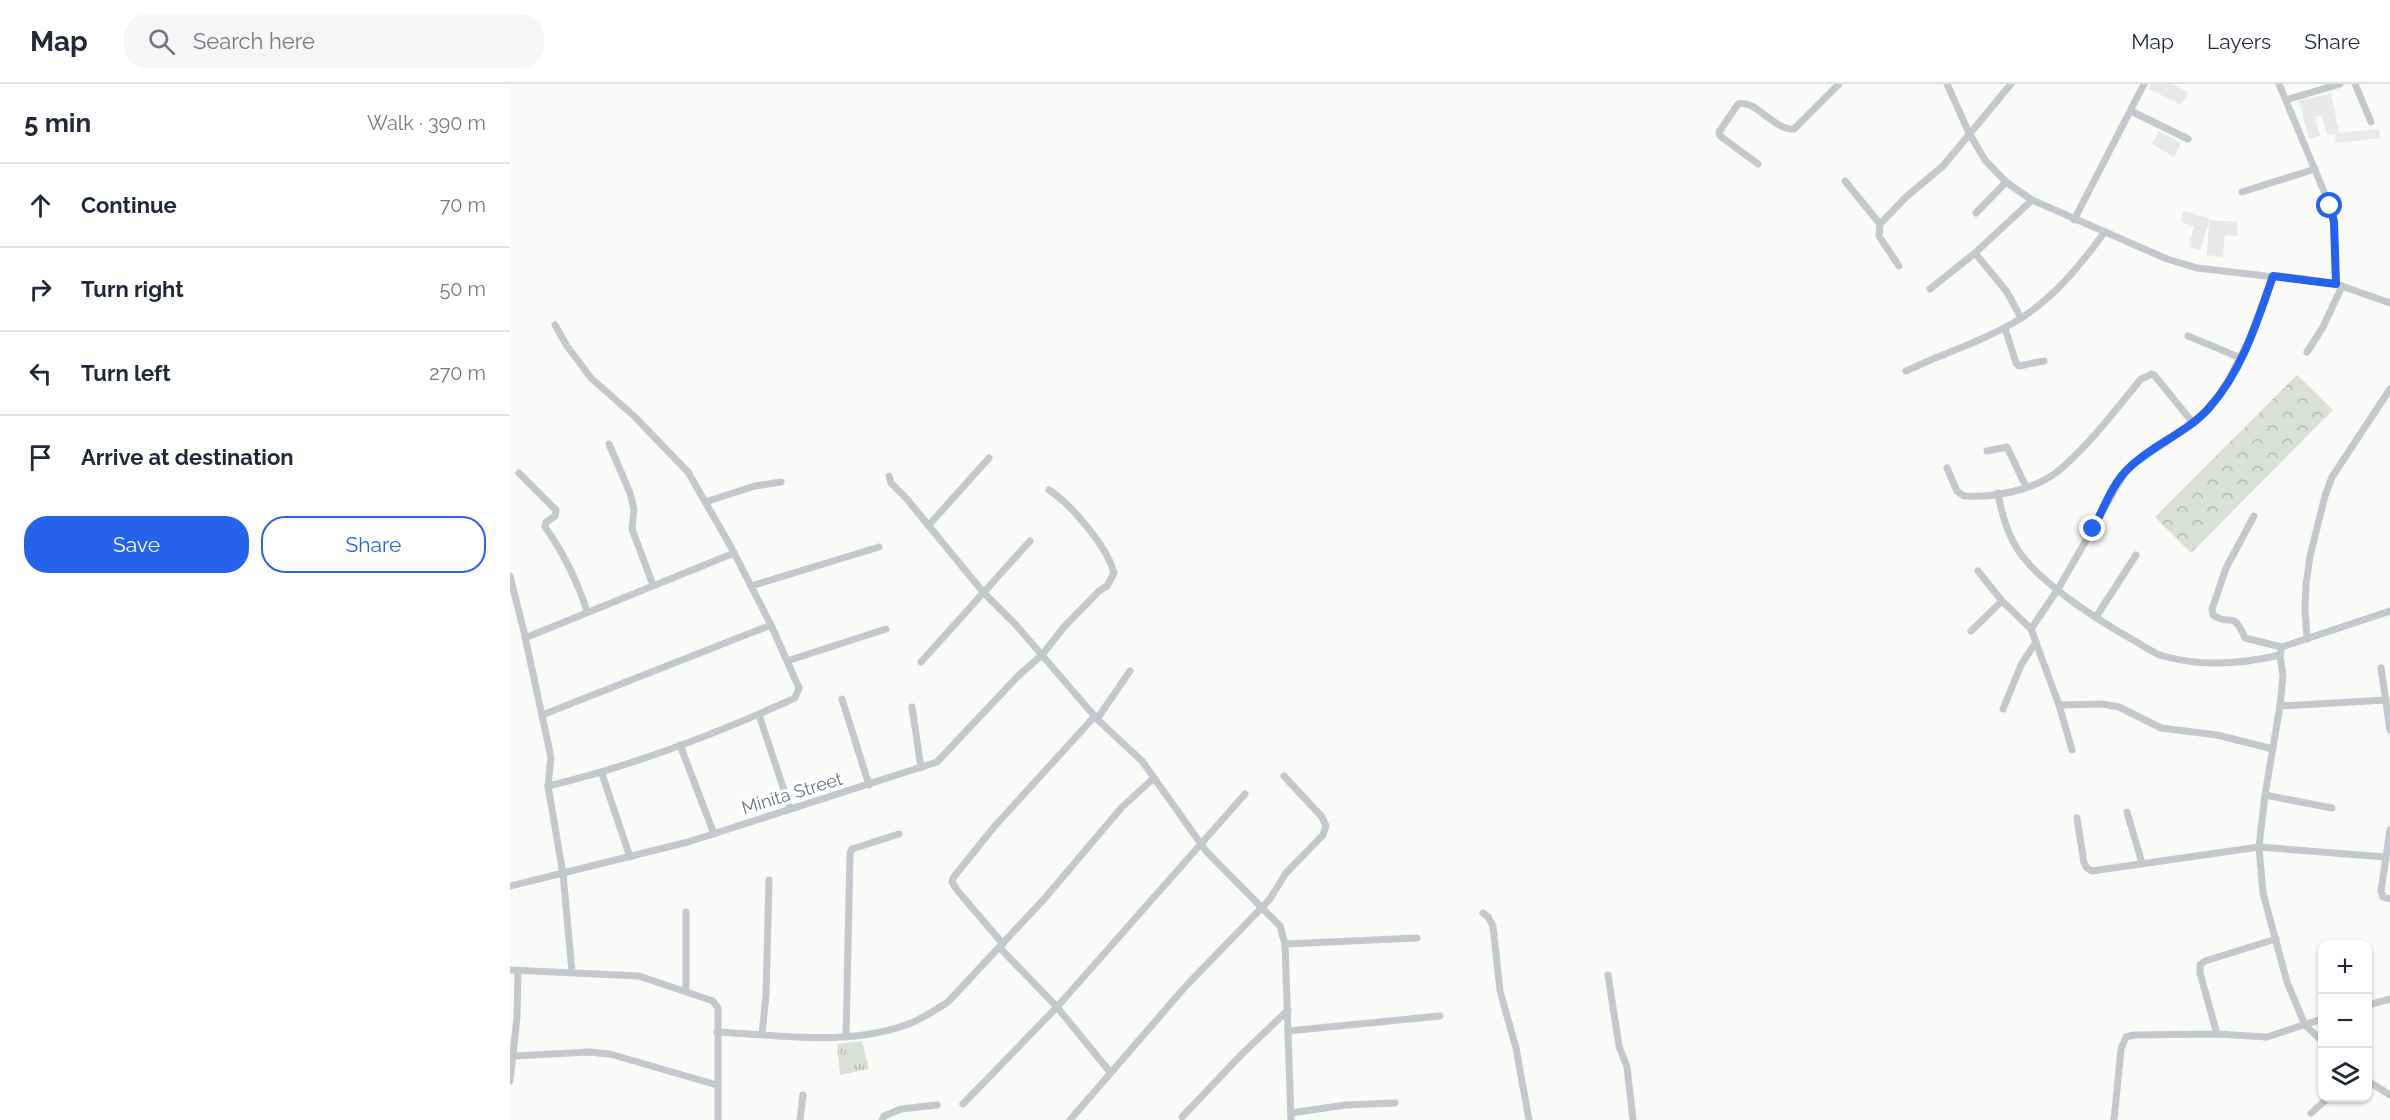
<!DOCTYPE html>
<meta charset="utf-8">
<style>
:root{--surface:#fff;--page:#f6f6f7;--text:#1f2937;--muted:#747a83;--line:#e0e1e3;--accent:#2563eb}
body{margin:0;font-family:Raleway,sans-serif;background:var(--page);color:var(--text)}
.controls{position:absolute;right:18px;bottom:18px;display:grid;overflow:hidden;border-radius:12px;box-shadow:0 2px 4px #0004}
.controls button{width:54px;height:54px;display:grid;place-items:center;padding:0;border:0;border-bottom:2px solid var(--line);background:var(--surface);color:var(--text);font:30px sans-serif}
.stop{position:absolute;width:18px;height:18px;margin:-14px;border:4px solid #2563eb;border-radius:50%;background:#fff}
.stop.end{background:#2563eb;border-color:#fff;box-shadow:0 2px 6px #0008}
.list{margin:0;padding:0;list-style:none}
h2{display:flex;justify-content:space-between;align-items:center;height:78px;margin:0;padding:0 24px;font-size:26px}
h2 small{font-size:20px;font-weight:400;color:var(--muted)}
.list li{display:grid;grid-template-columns:39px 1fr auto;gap:18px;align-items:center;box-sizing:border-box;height:84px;padding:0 24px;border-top:2px solid var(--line)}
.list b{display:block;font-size:22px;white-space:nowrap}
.list em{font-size:20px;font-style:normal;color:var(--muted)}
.actions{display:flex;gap:12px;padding:18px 24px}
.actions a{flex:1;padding:14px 0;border:2px solid var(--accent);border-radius:24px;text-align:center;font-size:21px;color:var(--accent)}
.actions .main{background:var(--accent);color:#fff}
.icon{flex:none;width:33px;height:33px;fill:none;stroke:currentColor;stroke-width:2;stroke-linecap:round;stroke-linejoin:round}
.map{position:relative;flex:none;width:1880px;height:1036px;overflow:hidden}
header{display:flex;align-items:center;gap:36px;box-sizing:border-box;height:84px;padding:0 30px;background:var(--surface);border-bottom:2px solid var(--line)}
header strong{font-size:28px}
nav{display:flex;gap:33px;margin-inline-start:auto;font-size:21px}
.search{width:420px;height:54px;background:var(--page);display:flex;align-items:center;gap:15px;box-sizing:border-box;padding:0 21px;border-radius:24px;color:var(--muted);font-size:22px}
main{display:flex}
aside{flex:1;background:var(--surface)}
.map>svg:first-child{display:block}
.built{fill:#e8e9e9}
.forest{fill:url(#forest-crowns)}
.park{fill:url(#park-tufts)}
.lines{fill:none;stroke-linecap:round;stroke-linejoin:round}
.street{stroke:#c3c8cc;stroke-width:7}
.route{stroke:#2563eb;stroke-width:8}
.labels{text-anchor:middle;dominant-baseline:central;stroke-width:6;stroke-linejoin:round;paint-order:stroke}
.street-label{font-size:18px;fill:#657683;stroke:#fff}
</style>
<header>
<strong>Map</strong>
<div class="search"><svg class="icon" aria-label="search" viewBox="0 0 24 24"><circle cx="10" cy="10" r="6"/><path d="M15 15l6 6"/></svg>Search here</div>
<nav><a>Map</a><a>Layers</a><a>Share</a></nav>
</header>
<main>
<aside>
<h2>5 min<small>Walk · 390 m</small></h2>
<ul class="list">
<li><svg class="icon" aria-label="ahead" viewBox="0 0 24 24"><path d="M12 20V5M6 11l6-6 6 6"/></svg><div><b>Continue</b></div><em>70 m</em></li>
<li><svg class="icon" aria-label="right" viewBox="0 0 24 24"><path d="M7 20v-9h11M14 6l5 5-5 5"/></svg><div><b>Turn right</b></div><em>50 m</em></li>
<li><svg class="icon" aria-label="left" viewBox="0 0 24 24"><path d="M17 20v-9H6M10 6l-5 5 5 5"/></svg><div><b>Turn left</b></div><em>270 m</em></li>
<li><svg class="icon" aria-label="arrive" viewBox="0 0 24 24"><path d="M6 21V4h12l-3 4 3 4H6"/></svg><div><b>Arrive at destination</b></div></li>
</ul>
<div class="actions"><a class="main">Save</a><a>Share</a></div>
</aside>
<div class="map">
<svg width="1880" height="1036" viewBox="0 0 1880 1036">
<defs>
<pattern id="forest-crowns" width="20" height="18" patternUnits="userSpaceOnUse" patternTransform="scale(1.5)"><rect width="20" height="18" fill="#dadfd7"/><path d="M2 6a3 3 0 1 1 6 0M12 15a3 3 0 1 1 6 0" fill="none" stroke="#b4b9b4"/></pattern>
<pattern id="park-tufts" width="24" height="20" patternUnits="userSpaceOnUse" patternTransform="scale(1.5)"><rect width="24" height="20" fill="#dadfd7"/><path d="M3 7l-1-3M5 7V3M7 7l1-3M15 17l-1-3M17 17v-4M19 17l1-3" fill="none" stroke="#b4b9b4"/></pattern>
</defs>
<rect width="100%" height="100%" fill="#fafaf8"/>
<g class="built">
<polygon points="1641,0 1662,0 1678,8 1671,21 1639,5"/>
<polygon points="1821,9 1829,49 1869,45 1870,54 1826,59 1825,50 1817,51 1812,31 1805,33 1810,52 1799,55 1789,17"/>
<polygon points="1649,47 1671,59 1664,73 1642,60"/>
<polygon points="1673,127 1699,134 1699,136 1728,138 1727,152 1715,151 1713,173 1697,171 1699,136 1691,166 1679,163 1684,142 1671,138"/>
</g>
<polygon class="forest" points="1787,291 1823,326 1681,469 1645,433"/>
<polygon class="park" points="352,957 359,985 330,991 327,960"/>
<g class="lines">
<g class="street">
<polyline points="1437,0 1459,49 1475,76 1496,98 1522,116 1657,175 1687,184 1826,200 1880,219"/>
<polyline points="1769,0 1820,122 1824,138 1826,200"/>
<polyline points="1845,0 1861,38"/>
<polyline points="1776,16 1830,0"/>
<polyline points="1621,27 1678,55"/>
<path d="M1248 80 1210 52 1209 48 1228 20C1246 15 1264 47 1284 45L1329 0"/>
<polyline points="1335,97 1370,140"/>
<polyline points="1732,108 1805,85"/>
<polyline points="1466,129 1496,98"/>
<polyline points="1564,136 1634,0"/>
<polyline points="1465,169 1497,208 1511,234"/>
<polyline points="1389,182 1369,152 1370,140 1396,113 1433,82 1501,0"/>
<polyline points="1420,205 1465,169 1522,116"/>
<polyline points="1495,244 1506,279 1509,282 1534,277"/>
<polyline points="1678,252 1731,274"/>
<polyline points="1797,268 1813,243 1832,202"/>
<path d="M1396 287C1428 271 1463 261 1494 244 1537 222 1566 187 1594 149"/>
<polyline points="99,360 120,409 124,425 122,445 143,501"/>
<polyline points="1477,367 1497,363 1516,403"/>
<path d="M1437 384 1447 407 1454 412C1483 414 1524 406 1547 388 1577 364 1607 324 1631 295L1642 290 1645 292 1683 339"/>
<path d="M9 389 46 426 45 432 36 438 35 443C53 468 67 497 77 527"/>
<polyline points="379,392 381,399 396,414 473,508 506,541 587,635 632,677 696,767 770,842 775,860 781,1036"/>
<path d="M1488 409C1491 427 1496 445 1505 461 1524 496 1589 537 1625 557 1634 562 1643 569 1653 572 1692 583 1732 580 1770 571"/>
<polyline points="195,418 245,402 271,398"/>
<path d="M1744 432 1716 484 1702 525 1703 531C1721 544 1722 524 1735 554L1772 563 1880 527"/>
<polyline points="418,442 479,374"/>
<polyline points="1468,487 1492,517 1521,545 1549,621 1562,666"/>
<polyline points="0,492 14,548 41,673 38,702 53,790 62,888"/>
<polyline points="241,502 369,463"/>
<polyline points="1586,533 1626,471"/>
<polyline points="1521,545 1548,505 1617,385 1683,339 1700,323 1716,301 1744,247 1763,192"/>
<polyline points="1461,547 1492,517"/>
<polyline points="15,554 224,469"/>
<polyline points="1797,555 1795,525 1796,501 1800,472 1815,412 1822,393 1880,305"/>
<polyline points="1772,563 1770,571 1773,592 1770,622 1755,711 1749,763 1753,809 1777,898 1795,941 1812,957"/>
<polyline points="277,577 376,545"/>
<polyline points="411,578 520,457"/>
<polyline points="1871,584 1880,646"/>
<polyline points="332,615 359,701"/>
<polyline points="1549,621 1592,620 1609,623 1651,644 1707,651 1763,665"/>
<polyline points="1770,622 1876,616"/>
<polyline points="402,623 411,684"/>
<polyline points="1493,625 1511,581 1526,558"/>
<polyline points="32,631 261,541"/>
<polyline points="249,631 280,724"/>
<polyline points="587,635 620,587"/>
<polyline points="170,661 204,750"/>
<polyline points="92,690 120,773"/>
<path d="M38 702C123 682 206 650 285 614L289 604 261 541 221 463 178 388 124 332 81 294 57 262 45 241"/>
<polyline points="1755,711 1822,724"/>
<polyline points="1617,728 1632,779"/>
<polyline points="1567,734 1574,779 1577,784 1582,787 1749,763 1875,773"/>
<polyline points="1880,746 1871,807 1873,813 1880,815"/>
<path d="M0 802 178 758 427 678 509 591 532 571 554 543 589 507 597 502 604 489C598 464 561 420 539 406"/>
<polyline points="176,828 176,906"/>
<polyline points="973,829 978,833 983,842 990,907 1006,964 1019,1036"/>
<polyline points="493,860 447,806 442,798 443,794 484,743 585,632"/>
<polyline points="775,860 907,854"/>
<polyline points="490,864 547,923 600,988"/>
<polyline points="0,886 129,892 203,917 208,924 208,1036"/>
<polyline points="1098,891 1109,962 1117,983 1123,1036"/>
<polyline points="1858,921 1880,915"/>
<polyline points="778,947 930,932"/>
<path d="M207 948C270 951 341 963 401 939 414 934 426 925 438 918L535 814 612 723 644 694"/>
<polyline points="252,950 256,912 259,796"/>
<polyline points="1707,950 1690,889 1690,881 1695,877 1766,855"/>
<polyline points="336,953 340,769 342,765 389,750"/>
<polyline points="4,972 79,968 100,970 207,1001"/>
<polyline points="0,997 7,933 8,887"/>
<polyline points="1858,997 1880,1011"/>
<polyline points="453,1020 547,923 735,710"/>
<polyline points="781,1029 835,1021 885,1019"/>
<polyline points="1801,1029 1818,1014"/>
<polyline points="672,1033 732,970 778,926"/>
<polyline points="290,1036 293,1011"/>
<polyline points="372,1036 374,1032 391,1025 427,1021"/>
<polyline points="560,1036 675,903 760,815 776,789 813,751 816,742 812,733 774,692"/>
<polyline points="1604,1036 1611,965 1616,953 1624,951 1707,950 1757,953 1812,935"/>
</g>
</g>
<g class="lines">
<path class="route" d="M1583 445C1593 426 1602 400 1618 385 1641 361 1676 350 1699 324 1732 287 1747 238 1763 192L1826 200 1824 138 1820 122"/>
</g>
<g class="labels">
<g class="street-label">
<text transform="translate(282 709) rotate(-17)">Minita Street</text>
</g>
</g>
</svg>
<div class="controls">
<button>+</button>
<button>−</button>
<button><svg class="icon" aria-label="layers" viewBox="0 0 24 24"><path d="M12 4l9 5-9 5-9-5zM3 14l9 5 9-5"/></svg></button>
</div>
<div class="stop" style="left:1820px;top:122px"></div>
<div class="stop end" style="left:1583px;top:445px"></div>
</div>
</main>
